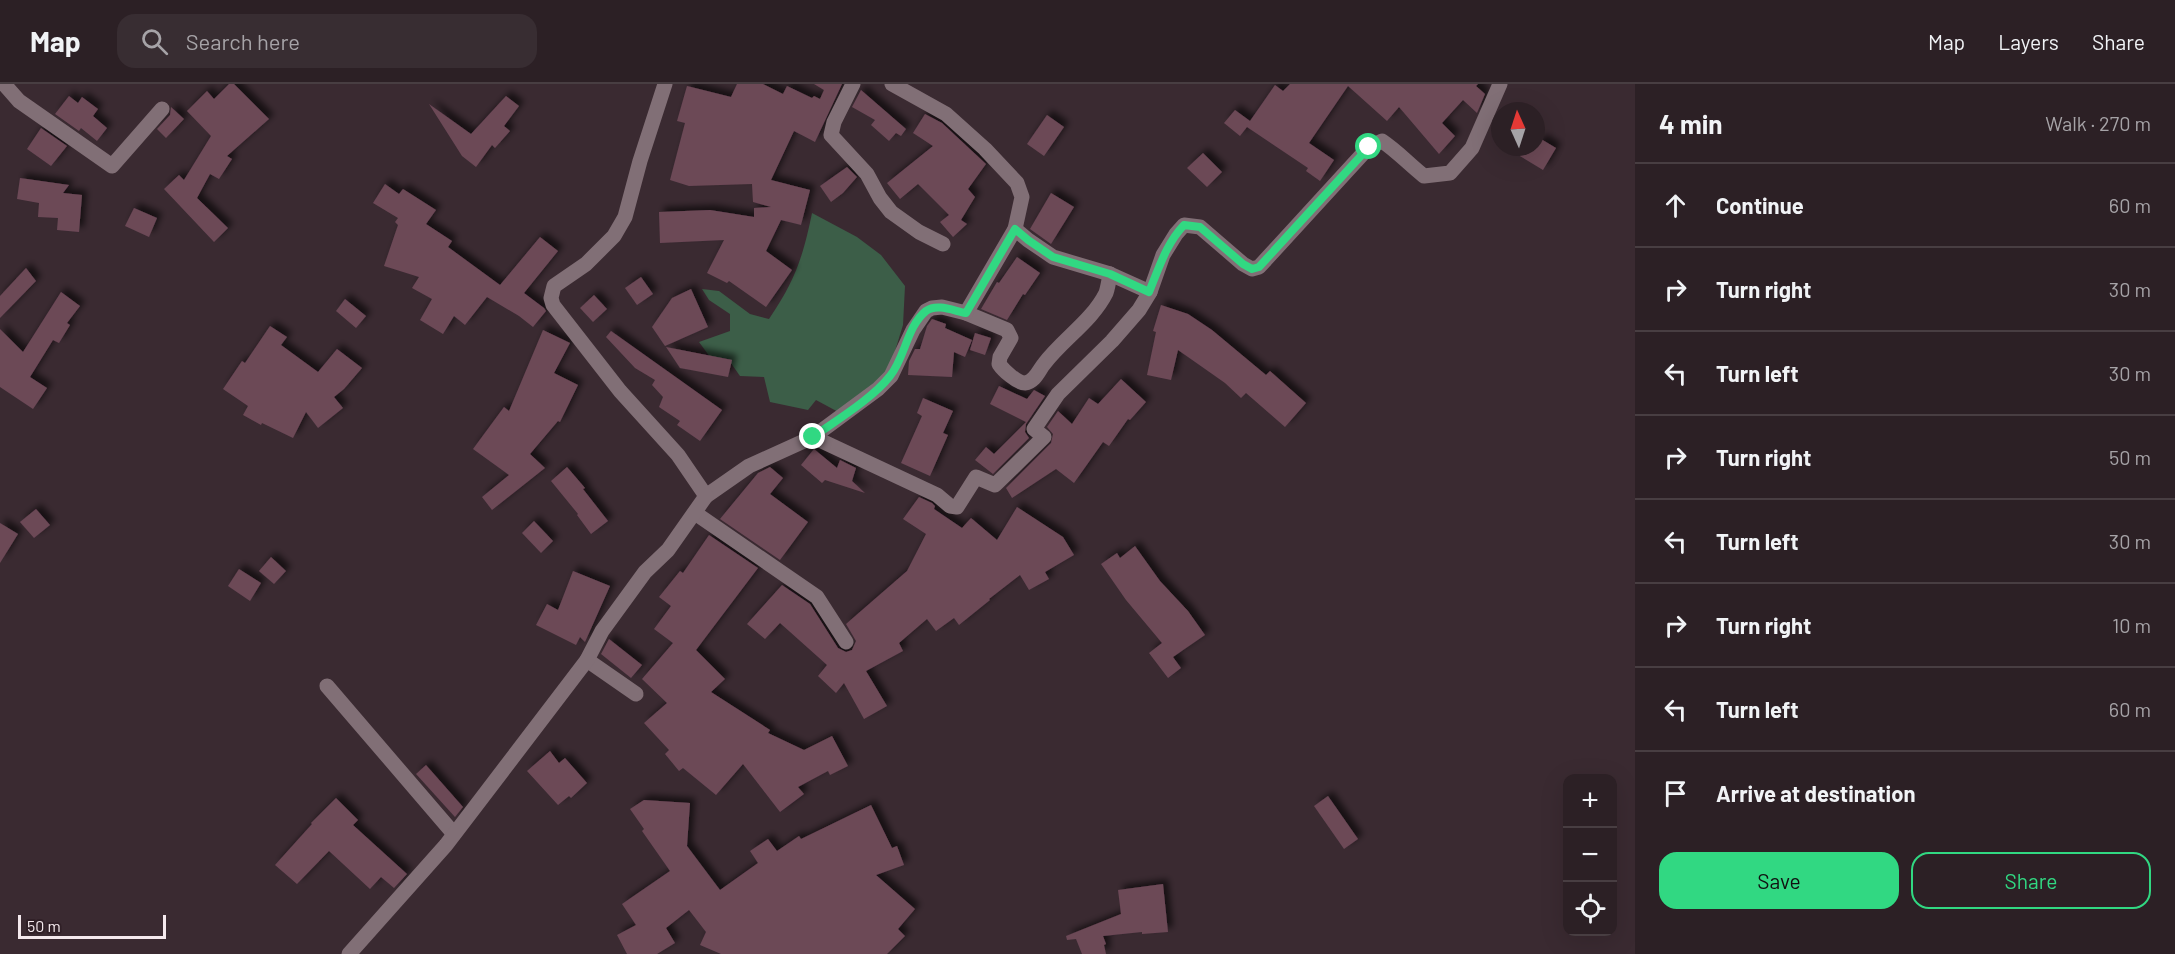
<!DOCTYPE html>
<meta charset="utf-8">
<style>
:root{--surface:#2c2025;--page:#382d32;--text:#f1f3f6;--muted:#a6a3a7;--line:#483e42;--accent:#31d882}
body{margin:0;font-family:Barlow,sans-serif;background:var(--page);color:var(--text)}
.controls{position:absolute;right:18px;bottom:18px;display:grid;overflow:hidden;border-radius:12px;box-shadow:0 6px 24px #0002}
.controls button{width:54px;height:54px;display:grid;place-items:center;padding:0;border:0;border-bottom:2px solid var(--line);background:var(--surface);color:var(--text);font:30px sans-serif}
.compass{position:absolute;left:1491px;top:18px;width:54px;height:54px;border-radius:50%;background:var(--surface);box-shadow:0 6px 24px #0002;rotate:357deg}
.scale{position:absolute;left:18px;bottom:15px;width:148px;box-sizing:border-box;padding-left:6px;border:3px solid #f4e9ed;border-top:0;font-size:16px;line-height:21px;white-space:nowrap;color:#f4e9ed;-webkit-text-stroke:4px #302027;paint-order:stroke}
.stop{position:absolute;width:18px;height:18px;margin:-14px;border:4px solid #31d882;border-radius:50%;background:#fff}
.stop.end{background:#31d882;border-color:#fff;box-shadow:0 2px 6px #0008}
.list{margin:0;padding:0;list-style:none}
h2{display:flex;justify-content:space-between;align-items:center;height:78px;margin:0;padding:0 24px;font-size:26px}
h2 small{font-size:20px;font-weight:400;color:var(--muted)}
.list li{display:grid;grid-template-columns:39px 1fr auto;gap:18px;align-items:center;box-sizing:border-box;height:84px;padding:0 24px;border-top:2px solid var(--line)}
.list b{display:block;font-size:22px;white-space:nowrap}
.list em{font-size:20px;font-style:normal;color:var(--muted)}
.actions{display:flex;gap:12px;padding:18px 24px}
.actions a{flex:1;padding:14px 0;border:2px solid var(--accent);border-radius:18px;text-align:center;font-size:21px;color:var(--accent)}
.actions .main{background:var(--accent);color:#111}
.icon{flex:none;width:33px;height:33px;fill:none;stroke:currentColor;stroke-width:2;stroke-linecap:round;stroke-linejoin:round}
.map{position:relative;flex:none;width:1635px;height:870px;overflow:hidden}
header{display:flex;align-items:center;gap:36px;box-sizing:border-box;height:84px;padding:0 30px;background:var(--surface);border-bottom:2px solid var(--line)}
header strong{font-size:28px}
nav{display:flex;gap:33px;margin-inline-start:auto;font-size:21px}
.search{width:420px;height:54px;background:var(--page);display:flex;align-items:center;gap:15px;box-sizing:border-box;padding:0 21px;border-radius:18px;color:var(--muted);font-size:22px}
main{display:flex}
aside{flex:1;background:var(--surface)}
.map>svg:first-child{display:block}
.forest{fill:#3c5e48}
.building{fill:#6c4857;filter:url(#shadow)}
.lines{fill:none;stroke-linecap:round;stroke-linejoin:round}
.minor{stroke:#816f76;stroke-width:15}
.route{stroke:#31d882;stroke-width:8}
</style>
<header>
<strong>Map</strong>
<div class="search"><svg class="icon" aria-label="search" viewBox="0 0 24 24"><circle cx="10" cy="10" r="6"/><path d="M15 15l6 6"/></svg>Search here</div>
<nav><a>Map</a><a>Layers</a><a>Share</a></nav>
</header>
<main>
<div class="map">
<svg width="1635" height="870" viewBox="0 0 1635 870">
<defs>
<filter id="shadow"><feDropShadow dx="5" dy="-5" stdDeviation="3" flood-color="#0009"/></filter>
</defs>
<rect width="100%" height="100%" fill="#3a2a31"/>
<path class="forest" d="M812 129 857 153 881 171 905 202 903 241 887 293 842 330 816 316 808 326 770 318 764 293 740 292 728 275 710 273 699 258 730 247V230L709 216 702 205 719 207 750 230 769 235C795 197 803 173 812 129Z"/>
<g class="building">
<polygon points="229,0 234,0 269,35 227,72 232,75 219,95 210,90 197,114 228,144 214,158 164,105 179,91 184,96 211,52 187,27 207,7 214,15"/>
<polygon points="737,0 763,0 783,10 787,2 812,14 814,12 820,15 824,6 814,0 842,0 815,58 794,47 771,96 810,106 801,141 781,136 766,167 792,186 766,223 729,197 727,199 707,189 724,156 660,159 659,128 710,126 754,133 754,124 771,123 753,118 752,100 689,102 670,96 685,39 677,37 687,2 731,13"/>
<polygon points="1290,0 1478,0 1476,2 1485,10 1477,29 1463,16 1442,39 1455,52 1439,70 1399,23 1387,37 1348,2 1309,59 1334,76 1320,97 1306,87 1308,84 1247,43 1240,52 1224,39 1235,26 1250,37 1275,1 1283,7"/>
<polygon points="861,6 906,45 901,52 896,49 889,57 871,41 875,36 852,23"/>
<polygon points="69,12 78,19 82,13 98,25 93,32 107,44 97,57 81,44 79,47 55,30"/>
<polygon points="506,12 519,22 504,42 510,47 495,64 492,61 476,83 462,72 429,20 471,50"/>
<polygon points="171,23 184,35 166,54 157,45 170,31"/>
<polygon points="925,30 942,39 986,80 968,105 975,113 961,136 967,140 953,153 940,138 949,131 918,100 900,115 887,99 933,62 913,49"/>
<polygon points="1047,31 1064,43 1044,72 1027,60"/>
<polygon points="41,44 67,62 51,82 27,65"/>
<polygon points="1541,55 1556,64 1543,86 1505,63 1536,63"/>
<polygon points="1203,69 1222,88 1207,103 1187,84"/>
<polygon points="847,83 857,93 843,109 831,118 820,102"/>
<polygon points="20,94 69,101 63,109 82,111 79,148 57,146 58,134 38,133 39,119 17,115"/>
<polygon points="385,100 399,110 403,105 436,126 426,140 452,157 448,163 500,201 540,153 558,167 524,209 544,224 546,227 533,243 519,232 487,213 465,241 454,232 443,250 420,236 432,215 412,204 419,193 384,182 398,141 395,138 398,134 373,119"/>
<polygon points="1051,109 1074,123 1051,160 1030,145"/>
<polygon points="134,124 157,134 149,153 125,142"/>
<polygon points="1017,173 1040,189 1025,211 1023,210 1007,236 981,225 997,198 999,199"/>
<polygon points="26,184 36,197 0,234 0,212"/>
<polygon points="641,193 653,210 637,221 625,204"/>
<polygon points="691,205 708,243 665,262 652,243 672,214"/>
<polygon points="61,208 80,222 67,239 70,241 59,259 53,256 30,293 47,304 33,325 0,303 0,245 23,268"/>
<polygon points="594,211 607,225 593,238 580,224"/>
<polygon points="345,215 366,232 356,244 336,227"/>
<polygon points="1161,221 1188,230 1212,246 1266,291 1270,287 1306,319 1285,343 1246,309 1241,314 1225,299 1178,266 1171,296 1147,291 1156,248 1153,247"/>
<polygon points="932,235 946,240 945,244 972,256 965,273 954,268 952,293 908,291 909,277 915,265 920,265 927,242"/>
<polygon points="270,242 287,253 281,261 318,288 337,265 362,284 344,305 334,313 343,324 318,344 306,328 293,354 262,339 261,341 243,331 248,322 223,305 242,277 245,279"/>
<polygon points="543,246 570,259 554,289 578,301 560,338 558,337 530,370 545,384 492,426 482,413 509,391 473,365 504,323 509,327"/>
<polygon points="611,247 722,326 700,357 677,341 680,337 659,323 663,313 652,301 655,296 635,284 606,253"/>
<polygon points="975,249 991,254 985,271 970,266"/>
<polygon points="666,263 732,276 728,293 680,284"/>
<polygon points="1121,295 1146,318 1130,336 1128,335 1109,362 1103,358 1074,399 1056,385 1012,414 1006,404 1051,359 1053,350 1047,343 1058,327 1072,340 1089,314 1098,320"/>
<polygon points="999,302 1027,315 1034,306 1045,312 1026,340 1025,348 1029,354 993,390 975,376 986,363 994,370 1026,338 990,320"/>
<polygon points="923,314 953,327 943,349 948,351 930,392 901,379 922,332 917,329"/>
<polygon points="814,365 837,384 840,376 856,384 852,397 865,409 825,396 822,399 801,381"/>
<polygon points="567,383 585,404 583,405 608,437 591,450 577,431 578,430 551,397"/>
<polygon points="770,383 783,394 770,410 808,438 780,476 720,435 758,389"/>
<polygon points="919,413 932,419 935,422 934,425 962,444 971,434 997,456 1017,423 1063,453 1074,471 1045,488 1049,495 1029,506 1020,491 989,515 990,516 959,541 954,534 936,547 927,535 899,559 903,567 866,587 887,622 864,635 844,599 836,609 818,592 827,581 780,539 765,555 747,540 782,501 810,520 838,564 846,568 852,566 856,557 846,540 907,487 926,450 903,435"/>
<polygon points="36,425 50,441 34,454 20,438"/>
<polygon points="534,437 553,457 541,469 522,449"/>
<polygon points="0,439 18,450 0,479"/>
<polygon points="709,451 758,484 696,566 725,595 711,608 770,646 768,649 804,666 832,652 848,682 830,691 828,687 798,703 804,710 780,728 743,680 716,711 683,684 679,687 665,670 669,666 644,639 667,619 642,595 673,559 654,545 671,522 659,513 680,487 683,489"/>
<polygon points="1135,462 1160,497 1188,527 1205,551 1173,573 1181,584 1168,594 1149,569 1162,559 1126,516 1101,480 1117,469 1120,474"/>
<polygon points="271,473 286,487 274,500 259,487"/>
<polygon points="239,485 261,499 250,517 228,502"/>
<polygon points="573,487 610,502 585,558 580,553 576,561 536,541 547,520 558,526"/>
<polygon points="609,555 642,581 631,594 601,570"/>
<polygon points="550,667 559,679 565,674 587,699 571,714 569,712 558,721 527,687"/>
<polygon points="426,681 463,723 455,733 416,690"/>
<polygon points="1328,712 1358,755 1344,765 1314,722"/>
<polygon points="336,714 358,736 353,741 407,790 394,804 381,793 370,805 329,767 297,800 275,781 312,740 311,739"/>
<polygon points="644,716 690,719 687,762 720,806 758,779 750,767 768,755 777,767 799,752 801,755 871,721 892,764 897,762 904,781 876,791 915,825 898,845 905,852 887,870 721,870 700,861 706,848 689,826 666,844 675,859 657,870 627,870 617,851 636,841 622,820 670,787 642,747 644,745 630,725"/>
<polygon points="1163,800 1168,848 1142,850 1142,848 1103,852 1106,860 1104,861 1106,870 1082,870 1076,855 1067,856 1066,852 1121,830 1118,806"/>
</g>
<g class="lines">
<g class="minor">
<polyline points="4,0 19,17 112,82 162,25"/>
<polyline points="853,0 834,38 831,51 867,90 880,114 891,128 919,148 943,160"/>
<polyline points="892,0 946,30 985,65 1017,99 1022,113 1015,145 1028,156 1053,173 1110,190 1150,208"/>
<path d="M1015 145 966 229 1007 246 1011 254 1000 273 999 280C1003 286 1017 299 1025 299 1035 298 1039 286 1044 280 1063 255 1092 237 1106 209 1108 203 1109 196 1110 190"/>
<path d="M813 353 937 411 950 422 957 423 976 393 995 401 1044 353 1034 345 1058 310 1112 257 1139 226 1150 208 1163 171 1176 150 1184 141 1200 143 1243 180 1252 185 1259 183 1369 63 1382 57C1397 67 1410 81 1424 92L1450 89 1472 64 1500 0"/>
<polyline points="706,412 749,382 813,353 878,305 891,292 913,246 926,227 932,224 942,223 966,229"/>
<polyline points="695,429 817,513 846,558"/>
<polyline points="587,576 636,610"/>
<polyline points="327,602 454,750"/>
<polyline points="349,870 446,761 587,576 602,547 645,488 668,466 706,412 678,371 620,307 553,221 551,214 554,202 586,180 614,152 625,133 640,77 665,0"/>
</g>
</g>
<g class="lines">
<path class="route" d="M813 353C837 336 873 314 890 292 905 274 907 242 926 227 937 219 954 227 966 229L1015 145 1028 156 1053 173 1110 190 1149 208C1159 184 1166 160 1184 141L1200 143 1243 180 1252 185 1259 183 1369 63"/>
</g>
</svg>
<div class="controls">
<button>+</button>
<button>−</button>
<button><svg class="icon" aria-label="locate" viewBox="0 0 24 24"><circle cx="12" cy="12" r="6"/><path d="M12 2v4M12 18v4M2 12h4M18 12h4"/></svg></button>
</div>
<svg class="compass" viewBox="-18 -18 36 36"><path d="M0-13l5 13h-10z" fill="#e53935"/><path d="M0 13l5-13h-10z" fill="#a6a3a7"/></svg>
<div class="scale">50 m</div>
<div class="stop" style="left:1369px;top:63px"></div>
<div class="stop end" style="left:813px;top:353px"></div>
</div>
<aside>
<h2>4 min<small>Walk · 270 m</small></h2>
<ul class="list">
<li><svg class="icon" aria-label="ahead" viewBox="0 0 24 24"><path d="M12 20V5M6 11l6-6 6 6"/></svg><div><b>Continue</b></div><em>60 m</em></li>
<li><svg class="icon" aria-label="right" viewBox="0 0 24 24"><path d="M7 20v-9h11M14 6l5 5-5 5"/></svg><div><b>Turn right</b></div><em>30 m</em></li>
<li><svg class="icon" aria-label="left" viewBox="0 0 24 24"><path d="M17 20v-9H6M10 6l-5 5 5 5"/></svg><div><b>Turn left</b></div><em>30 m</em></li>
<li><svg class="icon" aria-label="right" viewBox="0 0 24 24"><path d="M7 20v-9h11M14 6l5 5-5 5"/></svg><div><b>Turn right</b></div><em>50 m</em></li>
<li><svg class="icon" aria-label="left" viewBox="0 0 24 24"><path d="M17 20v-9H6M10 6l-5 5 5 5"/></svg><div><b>Turn left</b></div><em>30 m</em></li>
<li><svg class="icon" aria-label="right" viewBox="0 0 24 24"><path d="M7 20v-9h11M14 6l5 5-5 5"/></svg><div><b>Turn right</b></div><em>10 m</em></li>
<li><svg class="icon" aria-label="left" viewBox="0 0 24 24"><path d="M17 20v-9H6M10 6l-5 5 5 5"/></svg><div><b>Turn left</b></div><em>60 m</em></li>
<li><svg class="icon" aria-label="arrive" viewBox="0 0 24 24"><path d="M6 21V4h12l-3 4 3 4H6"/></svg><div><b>Arrive at destination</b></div></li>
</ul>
<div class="actions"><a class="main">Save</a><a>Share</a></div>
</aside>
</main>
